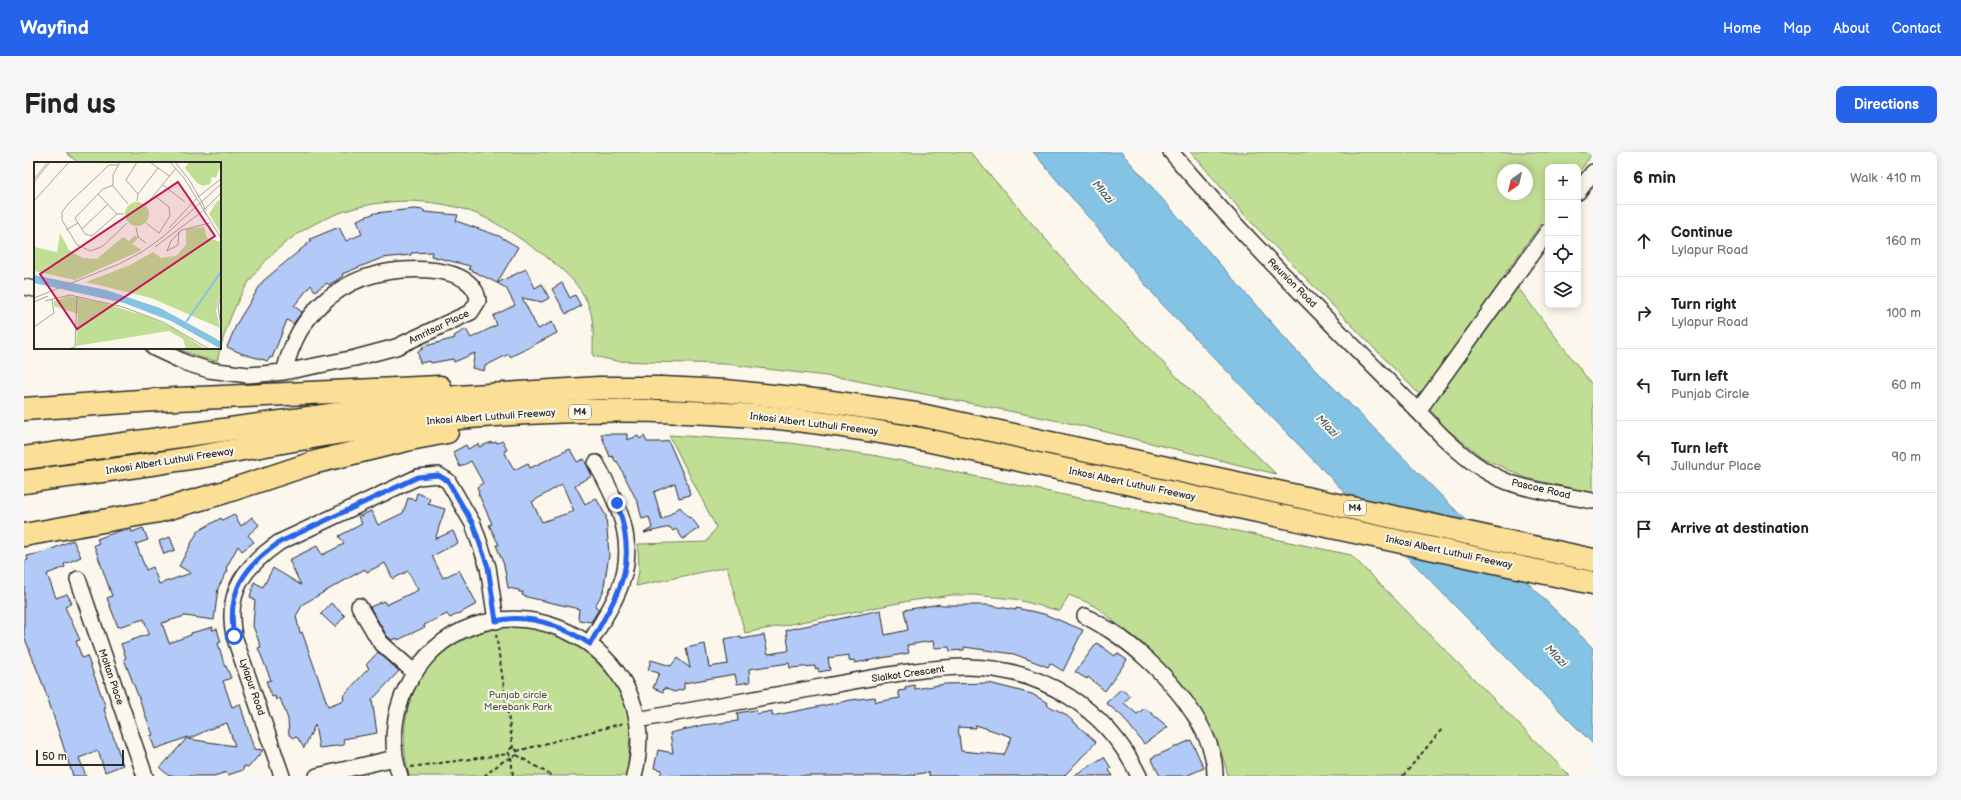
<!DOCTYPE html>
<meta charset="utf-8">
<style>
:root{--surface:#fff;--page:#f6f6f6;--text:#222;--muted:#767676;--line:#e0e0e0;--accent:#2563eb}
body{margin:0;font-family:"Balsamiq Sans",sans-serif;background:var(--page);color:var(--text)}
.controls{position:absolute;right:12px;top:12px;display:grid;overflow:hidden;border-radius:8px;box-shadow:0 2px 10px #0003}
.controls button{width:36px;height:36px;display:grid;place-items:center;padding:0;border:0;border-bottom:1px solid var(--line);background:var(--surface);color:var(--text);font:20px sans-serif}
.compass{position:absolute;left:1473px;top:12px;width:36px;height:36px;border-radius:50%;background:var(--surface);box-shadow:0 2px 10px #0003;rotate:214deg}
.scale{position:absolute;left:12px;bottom:10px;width:88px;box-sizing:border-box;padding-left:4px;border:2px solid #2b2b2b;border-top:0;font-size:11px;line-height:14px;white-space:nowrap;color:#2b2b2b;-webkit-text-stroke:3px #fbf7ec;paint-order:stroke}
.stop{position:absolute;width:12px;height:12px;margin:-9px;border:3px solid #2563eb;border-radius:50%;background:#fff}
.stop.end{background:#2563eb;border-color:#fff;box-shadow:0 1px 4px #0008}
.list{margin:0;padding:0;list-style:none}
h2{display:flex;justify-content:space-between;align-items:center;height:52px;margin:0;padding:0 16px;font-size:17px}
h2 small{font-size:13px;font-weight:400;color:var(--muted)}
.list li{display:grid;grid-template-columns:26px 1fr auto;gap:12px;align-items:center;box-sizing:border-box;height:72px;padding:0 16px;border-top:1px solid var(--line)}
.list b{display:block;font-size:15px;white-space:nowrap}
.list p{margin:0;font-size:13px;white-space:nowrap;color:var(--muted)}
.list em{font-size:13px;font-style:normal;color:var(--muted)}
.icon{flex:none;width:22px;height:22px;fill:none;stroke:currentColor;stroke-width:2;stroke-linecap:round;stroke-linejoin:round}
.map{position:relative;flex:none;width:1569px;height:624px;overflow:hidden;border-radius:8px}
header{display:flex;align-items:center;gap:24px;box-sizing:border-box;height:56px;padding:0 20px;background:var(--accent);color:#fff}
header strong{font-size:19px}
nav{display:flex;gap:22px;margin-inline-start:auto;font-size:14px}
.intro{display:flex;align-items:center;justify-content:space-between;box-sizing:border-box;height:96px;padding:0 24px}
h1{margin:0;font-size:28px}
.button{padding:10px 18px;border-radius:8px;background:var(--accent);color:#fff;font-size:14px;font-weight:700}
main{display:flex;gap:24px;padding:0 24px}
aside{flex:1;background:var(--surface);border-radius:8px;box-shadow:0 2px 10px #0003}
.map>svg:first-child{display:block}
.green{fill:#c1de95;stroke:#768460;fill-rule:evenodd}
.water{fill:#84c3e4;stroke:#60869a}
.building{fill:#b3c9f7;stroke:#2b2b2b;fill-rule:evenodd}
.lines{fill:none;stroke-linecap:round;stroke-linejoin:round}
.minor-casing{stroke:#2b2b2b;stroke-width:18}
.highway-casing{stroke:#2b2b2b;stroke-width:25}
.path{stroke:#2b2b2b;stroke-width:2;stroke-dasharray:4 3;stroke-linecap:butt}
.minor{stroke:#fbf7ec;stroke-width:15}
.highway{stroke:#fbdf96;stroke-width:22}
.route{stroke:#2563eb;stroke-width:5}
.labels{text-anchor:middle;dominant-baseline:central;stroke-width:4;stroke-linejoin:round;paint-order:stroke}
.shield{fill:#fbf7ec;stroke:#696865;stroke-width:1}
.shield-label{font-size:9px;font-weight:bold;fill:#2b2b2b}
.street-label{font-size:10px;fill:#2b2b2b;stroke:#fbf7ec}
.park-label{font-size:10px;fill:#505846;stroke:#fbf7ec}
.water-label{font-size:11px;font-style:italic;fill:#465962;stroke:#fbf7ec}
.inset-river{fill:none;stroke:#84c3e4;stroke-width:2}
.inset-road{fill:none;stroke:#a8a59f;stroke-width:1}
.view{fill:#c2185b;fill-opacity:0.15;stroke:#c2185b;stroke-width:2}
.inset-edge{fill:none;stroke:#2b2b2b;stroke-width:2}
</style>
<header>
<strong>Wayfind</strong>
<nav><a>Home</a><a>Map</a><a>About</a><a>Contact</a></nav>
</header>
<div class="intro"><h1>Find us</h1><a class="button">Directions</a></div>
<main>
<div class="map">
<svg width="1569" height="624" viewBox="0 0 1569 624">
<rect width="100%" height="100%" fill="#fbf7ec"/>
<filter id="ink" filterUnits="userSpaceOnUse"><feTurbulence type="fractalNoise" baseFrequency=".025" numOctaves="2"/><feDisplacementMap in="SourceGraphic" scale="8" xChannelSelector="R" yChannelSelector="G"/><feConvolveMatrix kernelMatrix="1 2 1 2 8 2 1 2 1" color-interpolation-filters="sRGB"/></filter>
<g filter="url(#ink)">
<g class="green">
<path d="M42 0H946L1051 121 1162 234 1252 322 1050 272 819 226 701 212 592 209 569 204C569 190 570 174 567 161 559 129 526 107 501 90 481 76 462 64 439 57 356 33 262 65 218 141 206 163 199 185 193 209L178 206 151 196H196V11H54Z"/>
<path d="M1167 0H1569L1554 22V15H1524V62L1482 120 1569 234V341L1502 326 1459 306 1419 274 1394 241 1225 68ZM1479 18H1503V42H1479Z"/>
<path d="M645 283 766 291 854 304 1327 403 1546 624H1204C1190 563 1156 527 1110 488 1097 477 1085 463 1070 454 1063 449 1053 447 1045 443L1036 459 990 447 950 443H928L885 449 721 481 703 415 612 434 615 419 614 392 683 390 692 375Z"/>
<path d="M486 474 523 477 558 493 595 535 607 571 603 624H385C366 546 406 485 486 474Z"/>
</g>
<polygon class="water" points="1009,0 1097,0 1268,194 1569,496 1569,592 1432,455 1137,151"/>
<g class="building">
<polygon points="390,57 400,58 400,60 434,63 432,69 475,84 494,95 473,131 445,117 446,114 407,104 408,100 387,101 387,103 358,106 318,122 319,124 305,133 303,131 291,139 287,133 270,154 278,160 269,172 263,168 248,206 246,205 244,209 219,202 203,195 213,171 239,129 287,89 286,87 315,75 322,89 338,82 333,68 351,61"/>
<polygon points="502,117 511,136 518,132 525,146 518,150 498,146 514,177 528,170 533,181 502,197 486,205 485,202 461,214 460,219 448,216 451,201 430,210 429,207 407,211 406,209 396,211 394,199 399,197 398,195 431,186 430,184 442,177 447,186 473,173 469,164 491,153 482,136 473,131"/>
<polygon points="538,131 546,146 551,143 557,154 542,162 528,137"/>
<polygon points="577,282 603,282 603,288 614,284 616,287 620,284 623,290 639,290 644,288 663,331 666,343 655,346 651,331 630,340 638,368 656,355 665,366 667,365 675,376 659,387 652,377 649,379 646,375 620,381 628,376 625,365 618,367 614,351 593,309 592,310 588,304 586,305"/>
<path d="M479 289 483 298 480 299 490 318 504 311 506 316 546 297 553 310 560 307 568 324 551 333 561 352 572 346 582 364 585 403 579 440 571 454 575 457 567 470 555 468 554 466 555 457 503 445 498 443 499 440H495V438L484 436 480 413 472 393H475L465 373 468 372 454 341 455 340 453 335 459 331 447 309 436 315 429 300 442 293 444 297 454 292 455 295 468 290V291L473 290V291ZM538 332 550 359 518 370 508 350Z"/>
<polygon points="393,341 406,346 404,352 421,357 411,387 429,379 434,391 408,404 419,426 435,418 453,452 426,466 423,462 400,473 401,475 374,488 373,486 368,488 363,484 346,455 360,449 362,453 394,438 384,419 369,427 361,411 343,420 341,417 279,452 272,464 276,481 278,480 304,554 320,548 319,544 345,516 342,513 354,500 375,519 348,548 353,581 319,587 320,593 295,596 291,573 280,596 273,585 269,586 265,583 264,567 256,546 252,548 251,544 248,545 242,529 247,528 234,496 237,495 229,474 231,448 226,445 230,430 239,435 249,416 277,433 265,408 293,394 298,403 320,392 315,384 338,372 334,365 347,359 354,373 379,361 384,346 391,348"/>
<path d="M210 362 217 374 228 365 235 373 224 383 230 390 218 399 214 394 202 416 204 418 194 436 190 468 161 464 138 471 145 491 167 483V481L189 475 188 478 193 477 197 490 194 491 201 515 202 514 207 526 199 529 208 555 216 552 230 597 239 598 225 615 220 614 219 618 204 623 203 620 190 624H145L136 616 164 585 131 597 126 584 129 583 100 507 102 506 97 492 125 482 120 467 94 475 83 446 88 444 70 393 75 391 73 387 98 378 99 380 107 377 108 380 119 376 124 388 112 392 122 418 129 415 135 432 167 421 155 414 174 379 197 366 198 368ZM203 571 211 594 164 587 186 577Z"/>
<polygon points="146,385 151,398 140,402 135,389"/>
<polygon points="49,388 57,405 40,412 41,415 23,422 32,446 43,442 48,451 41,455 56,488 52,489 58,506 63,504 82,556 80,557 99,613 81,620 74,599 55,606 62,624 49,624 21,538 0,484 0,409 4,408 3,404 21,400"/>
<polygon points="307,451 321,464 311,475 297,462"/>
<polygon points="916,452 917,453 963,453 992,458 992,456 1020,462 1059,478 1039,519 1026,511 1024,515 990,502 940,495 940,498 926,499 925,495 910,496 909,489 883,493 885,501 831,511 830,508 825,509 825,503 804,506 806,518 795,520 794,516 791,517 791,514 766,516 765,511 725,517 726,530 713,532 711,522 660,531 660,537 650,540 640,536 639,540 629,536 635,521 624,518 627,508 647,514 653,506 666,516 662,496 681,492 685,515 704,512 700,487 717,484 717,487 740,483 744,502 763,499 765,498 762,478 857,458 861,483 884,478 880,458"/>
<polygon points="1073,491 1091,504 1093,501 1103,508 1081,539 1064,525 1063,527 1051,520"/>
<path d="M965 531 1008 542 1024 551 1023 553 1041 562 1072 590 1040 624H905V620L882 624H636L638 618 630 616 634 598 649 601 646 581 679 573 714 569 713 561 732 558 733 562 748 559V564L827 548 851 545 852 550 876 546 874 539 882 538 881 535 890 533 891 537 921 532ZM952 573 988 585 980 603 937 599 934 575 952 576Z"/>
<polygon points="1097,537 1106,544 1100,551 1113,562 1121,556 1144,575 1120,592 1098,564 1082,551"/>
<polygon points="1167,588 1180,616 1162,624 1136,624 1127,606"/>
<polygon points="1080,605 1087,616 1085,618 1089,624 1049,624"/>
</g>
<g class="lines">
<defs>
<g id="minor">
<path d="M1147 0C1232 100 1327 190 1418 284 1438 303 1458 320 1484 330 1511 340 1541 343 1569 349"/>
<polyline points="1554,40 1569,20"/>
<polyline points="0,135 11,137"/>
<path d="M130 196 162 211 185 218 224 223 260 220 331 206 372 195 447 160 454 149C451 111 378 115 353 122 335 126 318 135 304 146 279 167 268 189 260 220"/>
<polyline points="1394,259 1524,79"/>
<polyline points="54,427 121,624"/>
<polyline points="335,454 356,490 391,521"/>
<path d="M1061 464C1070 469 1079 474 1087 479 1129 506 1192 571 1191 624"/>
<path d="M566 491C576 472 590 453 597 432 613 388 593 349 572 311"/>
<path d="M613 568C674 557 736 546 797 535 844 527 896 515 944 515 1018 516 1083 557 1115 624"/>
<path d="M258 624 210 484C201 439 221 414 256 390L394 325 414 323 424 329 449 372 464 415 472 469"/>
<polyline points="293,624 371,606"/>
<path d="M376 624C366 595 369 563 382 536 446 404 648 478 610 624"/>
</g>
<g id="highway">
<polyline points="0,257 131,248 416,235"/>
<polyline points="0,306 433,245 575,236 638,236 701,239 800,249 892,262 1569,408"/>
<path d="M0 330C56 322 112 315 167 306 245 293 323 277 402 269 506 258 612 255 716 263 779 267 840 277 902 288L1569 431"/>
<polyline points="0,383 135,359 201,340 292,310 386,287 423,280"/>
</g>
</defs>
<use href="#minor" class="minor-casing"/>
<use href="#highway" class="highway-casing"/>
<g class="path">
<polyline points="472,482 489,596"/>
<polyline points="493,599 600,571"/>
<polyline points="493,603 528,624"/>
<polyline points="487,605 489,624"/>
<polyline points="387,615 484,602"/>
<polyline points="460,624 478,610 493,603 493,599 491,596 487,596 484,600 487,605"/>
<polyline points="1379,624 1418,577"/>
</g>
<use href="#minor" class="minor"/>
<use href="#highway" class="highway"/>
</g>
</g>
<g class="lines" filter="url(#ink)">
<path class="route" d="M210 484C202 439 221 414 256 390L394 325 414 323 424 329 449 372 464 415 472 469C505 461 538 474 566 492 596 438 615 414 593 351"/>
</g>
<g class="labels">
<g class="shield">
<rect x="545" y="253" width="22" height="14" rx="3"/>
<rect x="1320" y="349" width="22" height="14" rx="3"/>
</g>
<g class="shield-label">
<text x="556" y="260">M4</text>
<text x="1331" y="356">M4</text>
</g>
<g class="street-label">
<text transform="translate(1268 131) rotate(45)">Reunion Road</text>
<text transform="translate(415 175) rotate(-26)">Amritsar Place</text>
<text transform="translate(467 265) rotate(-4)">Inkosi Albert Luthuli Freeway</text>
<text transform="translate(790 272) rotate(7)">Inkosi Albert Luthuli Freeway</text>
<text transform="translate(146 309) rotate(-9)">Inkosi Albert Luthuli Freeway</text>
<text transform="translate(1108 332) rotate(12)">Inkosi Albert Luthuli Freeway</text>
<text transform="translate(1517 337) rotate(13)">Pascoe Road</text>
<text transform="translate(1425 400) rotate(12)">Inkosi Albert Luthuli Freeway</text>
<text transform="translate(884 522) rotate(-8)">Sialkot Crescent</text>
<text transform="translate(87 525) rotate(71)">Moltan Place</text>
<text transform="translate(228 535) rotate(71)">Lylapur Road</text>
</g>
<g class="park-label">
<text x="494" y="543">Punjab circle<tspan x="494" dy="12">Merebank Park</tspan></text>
</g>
<g class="water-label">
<text transform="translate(1079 40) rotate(50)">Mlazi</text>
<text transform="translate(1303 274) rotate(45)">Mlazi</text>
<text transform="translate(1532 504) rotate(45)">Mlazi</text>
</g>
</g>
<g transform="translate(10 10)">
<rect width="187" height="187" fill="#fbf7ec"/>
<path d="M155 0H187V3L182 16 178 15 176 22 169 24 163 21 151 6ZM184 38 187 40V72L175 52ZM91 52a12 12 0 1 1 24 0a12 12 0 1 1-24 0ZM170 65 173 76 187 80V129L182 148 186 166 117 136 52 120 96 103 119 90 127 96 142 94 152 83V67ZM26 71 35 88 49 96 63 97 89 75 95 79 101 73 104 76 98 82 108 88 41 118 0 109V85L23 90ZM35 134 69 141 115 155 138 165 171 187H152L149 177 135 169 42 184 44 152 20 144V139Z" fill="#c1de95"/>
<path d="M0 113 72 128 126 146 181 176 187 180V187L137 159 90 141 0 121Z" fill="#84c3e4"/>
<path class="inset-river" d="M152 160 187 110"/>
<path class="inset-road" d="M86 0 79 13V24L94 42M103 0 92 18 104 32M116 0 135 14M136 0 150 16 187 76M141 0 156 19 170 44 172 53M84 3H75L34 42 28 50V58L43 83 57 89 69 84 93 61M0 17 14 0M0 20 16 0M79 23 69 27 41 56 51 72 58 74 83 52H90M129 23 151 40M64 32 83 52M164 35 187 17M0 39 35 0M103 39 104 32 124 6M112 43 142 6M171 47 187 31M112 61 125 71 136 54 135 45 121 34M102 65 104 75 112 81M135 66 162 37M48 67 74 42M32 68 44 61M145 70 144 83 133 89 137 79 144 72 145 70 147 69 148 68 176 61M121 85 169 49M187 133 184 145 187 164M0 136 85 102 108 90 130 74 187 22M11 139 36 133 89 145 129 160 175 187M0 140 14 134M0 165 20 151 18 138M34 187 41 185 43 134"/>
<path class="view" d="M144 20 181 74 43 167 6 112Z"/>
<rect width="187" height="187" class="inset-edge"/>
</g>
</svg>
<div class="controls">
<button>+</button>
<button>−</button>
<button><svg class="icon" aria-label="locate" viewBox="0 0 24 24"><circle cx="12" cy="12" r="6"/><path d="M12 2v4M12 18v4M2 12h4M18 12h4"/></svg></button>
<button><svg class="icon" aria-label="layers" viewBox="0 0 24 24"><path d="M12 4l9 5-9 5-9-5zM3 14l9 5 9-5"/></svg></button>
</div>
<svg class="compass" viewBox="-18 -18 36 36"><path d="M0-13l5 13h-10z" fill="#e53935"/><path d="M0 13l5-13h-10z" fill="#767676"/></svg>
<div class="scale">50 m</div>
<div class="stop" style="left:210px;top:484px"></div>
<div class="stop end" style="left:593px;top:351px"></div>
</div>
<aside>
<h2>6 min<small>Walk · 410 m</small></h2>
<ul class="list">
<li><svg class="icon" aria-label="ahead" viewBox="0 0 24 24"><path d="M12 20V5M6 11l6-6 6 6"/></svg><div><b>Continue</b><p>Lylapur Road</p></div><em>160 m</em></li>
<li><svg class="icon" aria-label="right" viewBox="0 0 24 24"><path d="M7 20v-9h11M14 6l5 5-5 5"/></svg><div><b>Turn right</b><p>Lylapur Road</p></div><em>100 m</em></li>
<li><svg class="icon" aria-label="left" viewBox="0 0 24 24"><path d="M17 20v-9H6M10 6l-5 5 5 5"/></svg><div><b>Turn left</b><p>Punjab Circle</p></div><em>60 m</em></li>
<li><svg class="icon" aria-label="left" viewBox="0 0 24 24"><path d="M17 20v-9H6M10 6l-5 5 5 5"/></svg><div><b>Turn left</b><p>Jullundur Place</p></div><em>90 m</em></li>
<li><svg class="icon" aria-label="arrive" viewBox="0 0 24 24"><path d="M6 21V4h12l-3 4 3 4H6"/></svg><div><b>Arrive at destination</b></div></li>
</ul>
</aside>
</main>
